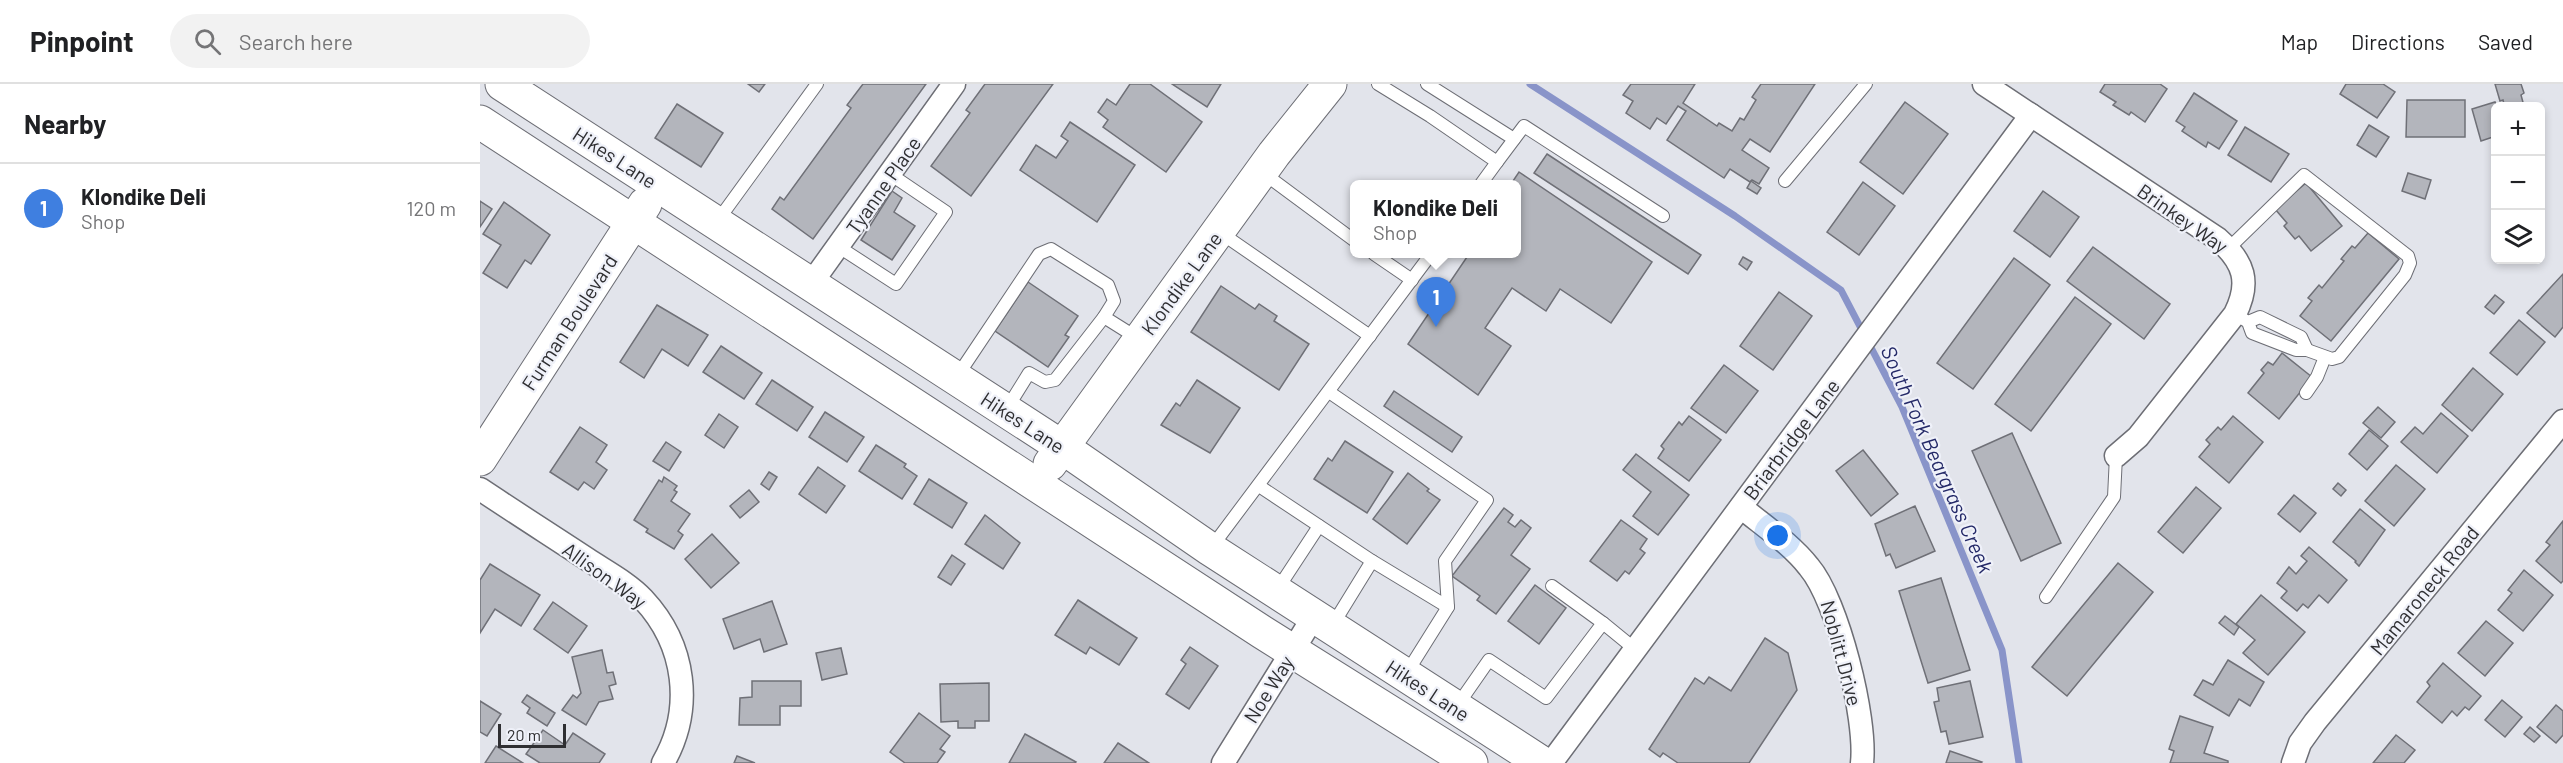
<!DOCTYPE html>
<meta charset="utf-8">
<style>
:root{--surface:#fff;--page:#f2f2f2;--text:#202124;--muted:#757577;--line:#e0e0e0;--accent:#0f766e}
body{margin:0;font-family:Barlow,sans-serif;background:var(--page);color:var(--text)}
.controls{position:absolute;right:18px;top:18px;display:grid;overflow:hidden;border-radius:9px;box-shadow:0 3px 9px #0003}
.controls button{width:54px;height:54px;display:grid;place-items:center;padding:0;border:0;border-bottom:2px solid var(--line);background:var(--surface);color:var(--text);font:30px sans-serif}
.scale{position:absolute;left:18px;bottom:15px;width:68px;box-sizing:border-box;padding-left:6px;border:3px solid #2f2f32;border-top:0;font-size:16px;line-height:21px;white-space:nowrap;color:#2f2f32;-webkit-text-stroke:4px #eff1f9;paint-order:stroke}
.you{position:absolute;left:1298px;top:452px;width:21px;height:21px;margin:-15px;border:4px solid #fff;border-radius:50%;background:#1a73e8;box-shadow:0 0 0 9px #1a73e833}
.badge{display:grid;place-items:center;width:39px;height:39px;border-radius:50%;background:var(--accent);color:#fff;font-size:20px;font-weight:700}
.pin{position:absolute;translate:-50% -50px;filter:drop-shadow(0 2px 3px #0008)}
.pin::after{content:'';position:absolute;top:32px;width:21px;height:18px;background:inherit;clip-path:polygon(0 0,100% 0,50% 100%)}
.popup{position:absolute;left:870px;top:96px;width:171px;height:78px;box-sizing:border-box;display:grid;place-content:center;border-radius:9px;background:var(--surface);filter:drop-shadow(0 2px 4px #0005);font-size:20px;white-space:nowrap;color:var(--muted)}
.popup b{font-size:22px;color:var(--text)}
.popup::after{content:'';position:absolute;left:50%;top:100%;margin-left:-12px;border:12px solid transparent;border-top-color:var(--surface)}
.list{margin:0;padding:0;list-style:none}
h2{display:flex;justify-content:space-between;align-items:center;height:78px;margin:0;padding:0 24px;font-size:26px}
h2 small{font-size:20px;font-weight:400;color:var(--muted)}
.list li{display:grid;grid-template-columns:39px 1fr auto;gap:18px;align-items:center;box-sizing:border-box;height:90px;padding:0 24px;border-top:2px solid var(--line)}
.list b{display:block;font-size:22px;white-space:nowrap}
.list p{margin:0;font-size:20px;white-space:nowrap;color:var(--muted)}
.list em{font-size:20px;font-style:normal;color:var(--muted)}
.icon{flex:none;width:33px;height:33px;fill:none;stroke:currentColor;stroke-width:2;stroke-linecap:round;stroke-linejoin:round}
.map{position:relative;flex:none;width:2083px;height:679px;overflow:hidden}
header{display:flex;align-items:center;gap:36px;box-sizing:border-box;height:84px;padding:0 30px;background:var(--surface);border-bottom:2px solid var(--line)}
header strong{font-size:28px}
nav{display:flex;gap:33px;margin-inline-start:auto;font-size:21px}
.search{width:420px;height:54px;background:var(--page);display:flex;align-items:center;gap:15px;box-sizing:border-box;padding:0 21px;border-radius:33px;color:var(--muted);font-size:22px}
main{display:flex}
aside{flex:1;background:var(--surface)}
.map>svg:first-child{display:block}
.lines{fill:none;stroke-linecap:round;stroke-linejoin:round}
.stream{stroke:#8994c9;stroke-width:7}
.building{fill:#b3b5bc;stroke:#6f7077;stroke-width:1.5}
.lane-casing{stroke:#6d6e75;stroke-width:14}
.street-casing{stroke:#6d6e75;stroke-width:25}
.secondary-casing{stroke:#6d6e75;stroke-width:35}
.lane{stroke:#fff;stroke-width:12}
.street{stroke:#fff;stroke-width:22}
.secondary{stroke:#fff;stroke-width:33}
.labels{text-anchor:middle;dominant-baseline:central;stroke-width:4.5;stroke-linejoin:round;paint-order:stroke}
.street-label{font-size:20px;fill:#2f2f32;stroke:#eff1f9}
.water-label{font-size:21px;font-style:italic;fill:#232867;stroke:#eff1f9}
</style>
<header>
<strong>Pinpoint</strong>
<div class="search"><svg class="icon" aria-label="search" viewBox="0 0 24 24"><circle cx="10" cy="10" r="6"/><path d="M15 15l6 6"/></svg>Search here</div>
<nav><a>Map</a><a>Directions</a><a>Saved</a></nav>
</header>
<main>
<aside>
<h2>Nearby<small></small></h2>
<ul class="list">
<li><span class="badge" style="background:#3f7fe0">1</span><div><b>Klondike Deli</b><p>Shop</p></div><em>120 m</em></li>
</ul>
</aside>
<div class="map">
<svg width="2083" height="679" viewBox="0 0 2083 679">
<rect width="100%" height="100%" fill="#e2e4eb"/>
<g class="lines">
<polyline class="stream" points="1050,0 1255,132 1361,206 1422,323 1522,566 1539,679"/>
</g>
<g class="building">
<polygon points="268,0 285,0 279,8"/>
<polygon points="383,0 446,0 333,155 292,125 300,113 304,116 371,24 367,21"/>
<polygon points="505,0 573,0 491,112 451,82 490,29 486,26"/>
<polygon points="650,0 670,0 722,38 686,88 623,43 628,36 618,28 627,15 636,21"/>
<polygon points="692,0 741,0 727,23"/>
<polygon points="1151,0 1215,0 1203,19 1237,42 1239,39 1252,47 1260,34 1264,36 1276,16 1272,13 1281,0 1335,0 1290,68 1270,55 1262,66 1289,84 1279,100 1272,96 1270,98 1250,85 1244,94 1187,56 1206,27 1198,22 1186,40 1177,34 1170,45 1146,29 1153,17 1143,11"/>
<polygon points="1625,0 1680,0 1687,5 1665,38 1651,28 1649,31 1633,21 1636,18 1620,8"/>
<polygon points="1866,0 1903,0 1915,8 1897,34 1860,10"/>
<polygon points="2015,0 2041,0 2044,9 2041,11 2044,22 2016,22 2016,52 2001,57 1992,25 2015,18 2017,22 2024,20 2023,16 2020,17"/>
<polygon points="1714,9 1757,37 1739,65 1728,58 1726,63 1702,47 1705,43 1696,37"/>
<polygon points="1927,16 1985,16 1985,53 1926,53"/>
<polygon points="1425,18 1468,50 1423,110 1380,78"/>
<polygon points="197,20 243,49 221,83 175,54"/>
<polygon points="590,38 655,81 617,138 540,86 556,61 576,74 588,57 581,52"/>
<polygon points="1889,41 1909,53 1896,73 1877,61"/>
<polygon points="1765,43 1809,70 1791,98 1748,71"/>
<polygon points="1067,70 1221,171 1208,190 1054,89"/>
<polygon points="1039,88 1172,178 1131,239 1080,205 1066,227 1032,204 1005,244 1031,262 998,311 928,260 989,170 1037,170 1037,100 1031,100"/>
<polygon points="1928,89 1951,96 1945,115 1922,107"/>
<polygon points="1271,97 1281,104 1277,110 1267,104"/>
<polygon points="1383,98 1415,122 1379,171 1347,148"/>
<polygon points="1826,99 1862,142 1831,167 1819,152 1815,155 1804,142 1807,139 1795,125"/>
<polygon points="412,107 422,114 414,128 435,142 412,176 381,156"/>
<polygon points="1563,107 1599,133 1570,173 1534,147"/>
<polygon points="0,117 12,125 0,143"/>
<polygon points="24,118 70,151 51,180 45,176 27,204 3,189 21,161 3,150"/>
<polygon points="1888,149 1919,175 1851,257 1820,232 1832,217 1828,214 1839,201 1842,204 1864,177 1861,175 1872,162 1875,164"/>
<polygon points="1613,163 1690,220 1664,255 1587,197"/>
<polygon points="1263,173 1272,178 1267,186 1259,180"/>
<polygon points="1534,174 1570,201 1493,305 1457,279"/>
<polygon points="2083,190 2083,243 2075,253 2047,229"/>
<polygon points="548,198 598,232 585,251 589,253 568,283 515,247"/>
<polygon points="741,202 775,225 779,220 797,232 794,237 829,260 799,306 711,248"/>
<polygon points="1299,208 1332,232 1293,286 1260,262"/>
<polygon points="2015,211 2024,218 2014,230 2005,223"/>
<polygon points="1595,213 1631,240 1551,347 1515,320"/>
<polygon points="177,221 228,251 208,282 182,265 164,294 140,278"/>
<polygon points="2039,236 2065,258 2037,291 2010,269"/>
<polygon points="241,262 282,289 264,315 223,288"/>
<polygon points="1802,269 1832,293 1799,335 1768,309 1784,289 1781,286 1788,278 1793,281"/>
<polygon points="1244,281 1278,307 1246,349 1211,324"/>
<polygon points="1993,284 2023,310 1992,347 1962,321"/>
<polygon points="292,296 333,323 317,347 276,320"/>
<polygon points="717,296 760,324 730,369 681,341 696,319 700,322"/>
<polygon points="914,307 982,353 972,368 904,322"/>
<polygon points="1898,323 1915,338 1901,354 1883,339"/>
<polygon points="345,328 384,353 367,378 329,353"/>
<polygon points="1961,329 1988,352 1957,389 1921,358 1935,343 1943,350"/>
<polygon points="239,330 258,343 244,364 225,351"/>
<polygon points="1209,332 1241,356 1209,397 1178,374 1184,365 1181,362 1199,338 1202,341"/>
<polygon points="1753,332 1783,358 1749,399 1719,373 1730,360 1726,356 1738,343 1741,346"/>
<polygon points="100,343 127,361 116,378 127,386 114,405 104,398 98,406 70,388"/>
<polygon points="1889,346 1908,362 1887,386 1869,370"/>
<polygon points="1532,349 1581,459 1541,477 1492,367"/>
<polygon points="865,357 913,388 887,429 834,395 848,374 852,377"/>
<polygon points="186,358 201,368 189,387 173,377"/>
<polygon points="396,361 426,380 424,383 437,392 422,415 379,387"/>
<polygon points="1383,366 1418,410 1391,432 1356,387"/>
<polygon points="1156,370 1209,411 1178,451 1153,432 1171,408 1143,386"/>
<polygon points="1916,381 1945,405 1914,442 1885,417"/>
<polygon points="338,383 365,402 346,429 319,410"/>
<polygon points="289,388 297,393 289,406 281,400"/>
<polygon points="928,389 949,405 947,407 960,416 927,460 893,435"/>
<polygon points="184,393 197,402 194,406 197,408 191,417 210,430 198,447 203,451 194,465 166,448 168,445 154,436 179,396 182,398"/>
<polygon points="449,395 487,419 472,444 434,420"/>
<polygon points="1858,399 1866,406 1861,412 1853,405"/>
<polygon points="1716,403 1741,424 1703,469 1678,448"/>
<polygon points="269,406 279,418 260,434 250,422"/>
<polygon points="1814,411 1836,429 1820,448 1798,430"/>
<polygon points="1435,422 1455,467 1416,484 1410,470 1406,472 1395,440"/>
<polygon points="1024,424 1033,431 1028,438 1035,443 1041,436 1051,444 1031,471 1050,485 1016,530 997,516 1000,512 972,492"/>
<polygon points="1880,425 1905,446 1879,482 1875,478 1876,477 1853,458"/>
<polygon points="505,431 540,459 523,485 485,460"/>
<polygon points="1141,436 1167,455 1160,465 1165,469 1149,490 1145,487 1137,497 1110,477"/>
<polygon points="2083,437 2083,497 2081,499 2056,477 2070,461 2066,458"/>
<polygon points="232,450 259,479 231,504 205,475"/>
<polygon points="1829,463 1867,496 1848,519 1839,511 1828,524 1823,520 1817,527 1801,514 1807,507 1797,499 1809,483 1816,490 1827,477 1821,472"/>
<polygon points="472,471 485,480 471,501 458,493"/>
<polygon points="1638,479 1673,508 1587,612 1552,583"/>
<polygon points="10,480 60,511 41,542 15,525 0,549 0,496"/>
<polygon points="2044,486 2073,511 2043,547 2018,526 2032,509 2028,506"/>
<polygon points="1461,494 1490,586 1448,599 1419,507"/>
<polygon points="1055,501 1086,524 1059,560 1028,537"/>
<polygon points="1781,511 1825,548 1788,591 1763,569 1775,556 1756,540"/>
<polygon points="598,516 657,554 639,581 610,563 606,570 575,551"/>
<polygon points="292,517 307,560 284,568 280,555 254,565 243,535"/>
<polygon points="73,518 107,542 88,569 54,545"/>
<polygon points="1745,532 1759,543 1754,551 1739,539"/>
<polygon points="2006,537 2033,559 2005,592 1978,569"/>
<polygon points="1285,554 1308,569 1317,606 1269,679 1198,679 1183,669 1180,673 1169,665 1215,594 1224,600 1229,593 1251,607"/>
<polygon points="710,563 738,582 709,625 686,610 706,580 701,576"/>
<polygon points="361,564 367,590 342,596 336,569"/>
<polygon points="122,566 127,589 133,588 136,600 129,602 133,615 119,618 106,641 82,626 93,611 97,614 101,609 92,573"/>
<polygon points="1748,576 1784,598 1770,622 1759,615 1749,632 1714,611 1723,596 1733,601"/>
<polygon points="1963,579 2001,612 1989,626 1985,623 1977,632 1972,627 1962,639 1937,618 1950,602 1947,598"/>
<polygon points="272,597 321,597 321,622 300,622 300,641 259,641 260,614 272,613"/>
<polygon points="1490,597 1503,653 1469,660 1466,647 1461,648 1454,618 1459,617 1457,604"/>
<polygon points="509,599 509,637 495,637 495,644 478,644 478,637 461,638 460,600"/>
<polygon points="47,611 75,629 67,642 47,629 50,624 42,618"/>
<polygon points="2022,616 2042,633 2025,653 2005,636"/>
<polygon points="0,617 21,630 7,652 0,648"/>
<polygon points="2076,621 2083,627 2083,651 2076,659 2057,643"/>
<polygon points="439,629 470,652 460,665 465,668 457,679 425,679 410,668"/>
<polygon points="1700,632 1733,643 1724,669 1748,677 1748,679 1690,679 1694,667 1689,665"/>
<polygon points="2050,643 2060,652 2054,658 2044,650"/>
<polygon points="63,646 85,661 93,649 125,670 119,679 60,679 46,670"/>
<polygon points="545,650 596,678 595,679 529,679"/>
<polygon points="1916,651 1935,666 1924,679 1893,679"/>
<polygon points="638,659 669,679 624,679"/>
<polygon points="16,662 43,679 5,679"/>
<polygon points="1470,667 1502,678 1501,679 1466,679"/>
<polygon points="257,672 275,679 254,679"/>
</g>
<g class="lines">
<defs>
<g id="lane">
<polyline points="898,0 950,32 1017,78 1001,100"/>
<polyline points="947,0 1034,55"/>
<polyline points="1017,78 1044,42 1183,132"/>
<polyline points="782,88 875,157"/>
<polyline points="1305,97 1386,0"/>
<polyline points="236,139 337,0"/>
<polyline points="738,147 890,252"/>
<polyline points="359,163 416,200 466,128 410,90"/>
<polyline points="1749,164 1824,91 1928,172 1930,179 1925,191 1859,273 1852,275 1827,266"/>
<polyline points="894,170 932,196"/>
<polyline points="1755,230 1768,238 1772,249 1816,266 1827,266 1821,253 1780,233 1768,238"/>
<polyline points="624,233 659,255"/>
<polyline points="476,294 559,170 571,165 628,201 634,217 624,233 575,296 565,298 549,289 526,326"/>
<polyline points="849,308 1007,416 965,477 968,523 926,590"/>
<polyline points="1826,309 1837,293 1845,273"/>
<polyline points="779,402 892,477 968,523"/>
<polyline points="731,464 951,170"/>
<polyline points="1072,502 1123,539"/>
<polyline points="797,506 839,442"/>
<polyline points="1566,513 1634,413 1636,372"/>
<polyline points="852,542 892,477"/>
<polyline points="977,622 1009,576 1066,614 1123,539 1156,566"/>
</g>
<g id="street">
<path d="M1504 0 1738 155C1764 178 1771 198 1755 230L1658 353 1636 372"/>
<polyline points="330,201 474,0"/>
<path d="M0 405C36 429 72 452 107 475 125 487 148 499 163 515 206 561 214 625 183 679"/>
<path d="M1261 423C1284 442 1311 460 1329 483 1358 517 1387 635 1382 679"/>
<polyline points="743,679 834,532"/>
<polyline points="1071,679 1551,31"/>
<polyline points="1813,679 1820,659 1835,638 2083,337"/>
</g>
<g id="secondary">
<polyline points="22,0 582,363 730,465 1062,679"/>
<polyline points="0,38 782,548 991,679"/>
<polyline points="0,375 165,120"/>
<polyline points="570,380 794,70 850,0"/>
</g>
</defs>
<use href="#lane" class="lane-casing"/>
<use href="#street" class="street-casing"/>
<use href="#secondary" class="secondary-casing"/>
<use href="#lane" class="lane"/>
<use href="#street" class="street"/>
<use href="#secondary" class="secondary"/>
</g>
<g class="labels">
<g class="street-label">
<text transform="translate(135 73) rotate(33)">Hikes Lane</text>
<text transform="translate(403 101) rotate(-55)">Tyanne Place</text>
<text transform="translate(1703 134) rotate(35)">Brinkey Way</text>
<text transform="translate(701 199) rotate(-54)">Klondike Lane</text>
<text transform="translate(89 238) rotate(-57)">Furman Boulevard</text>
<text transform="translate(543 338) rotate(33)">Hikes Lane</text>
<text transform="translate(1311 355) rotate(-53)">Briarbridge Lane</text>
<text transform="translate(125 491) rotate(36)">Allison Way</text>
<text transform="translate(1944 506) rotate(-51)">Mamaroneck Road</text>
<text transform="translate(1362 569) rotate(75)">Noblitt Drive</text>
<text transform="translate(788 605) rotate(-58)">Noe Way</text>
<text transform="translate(948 606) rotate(33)">Hikes Lane</text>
</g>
<g class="water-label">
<text transform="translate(1458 375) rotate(66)">South Fork Beargrass Creek</text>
</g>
</g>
</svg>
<div class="controls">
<button>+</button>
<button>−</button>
<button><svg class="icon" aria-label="layers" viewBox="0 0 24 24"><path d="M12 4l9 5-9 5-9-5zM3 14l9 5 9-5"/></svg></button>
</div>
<div class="scale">20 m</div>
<div class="you"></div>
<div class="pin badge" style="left:956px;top:243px;background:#3f7fe0">1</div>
<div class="popup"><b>Klondike Deli</b>Shop</div>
</div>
</main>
